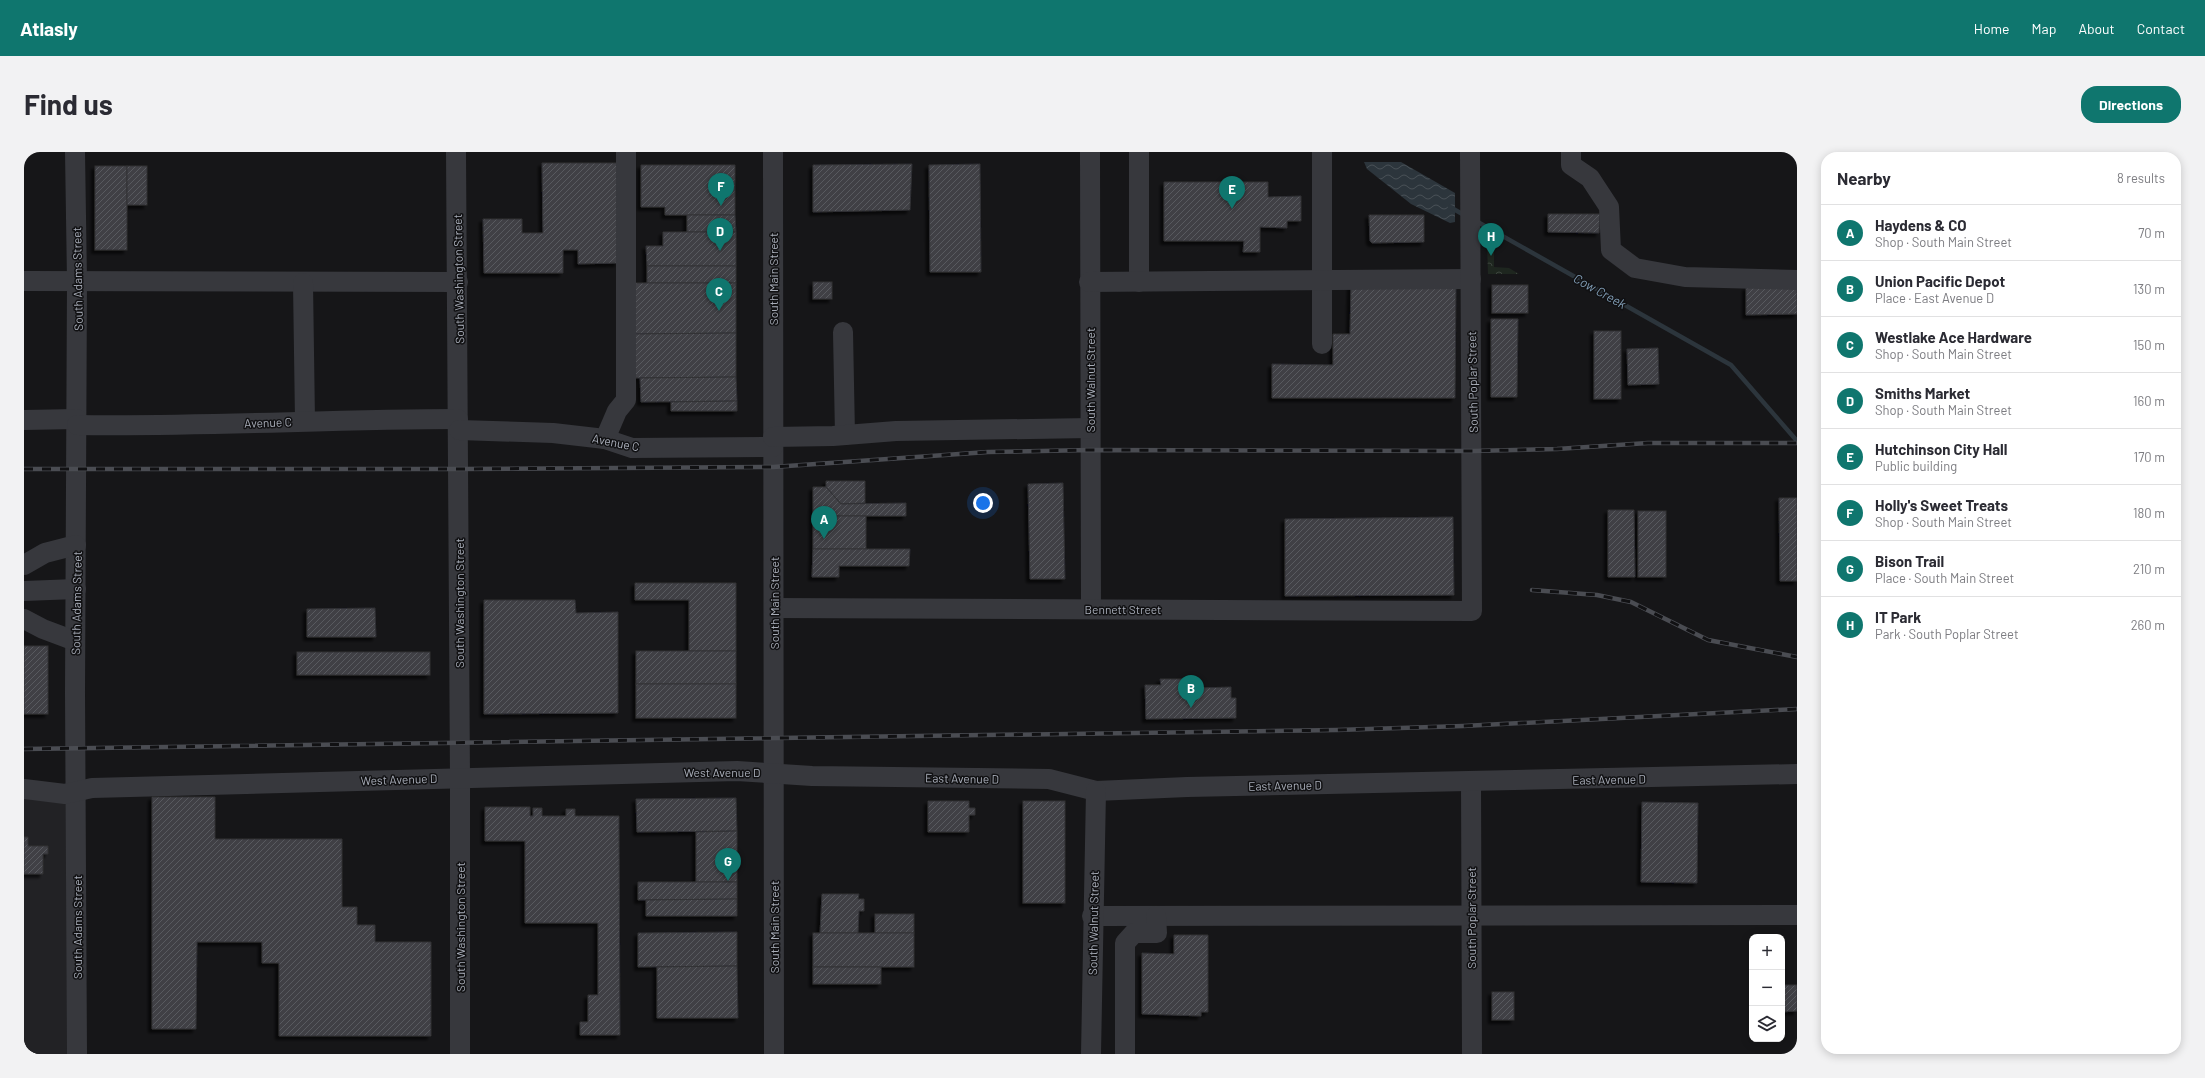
<!DOCTYPE html>
<meta charset="utf-8">
<style>
:root{--surface:#fff;--page:#f2f2f3;--text:#2b2b33;--muted:#7c7c81;--line:#e1e1e2;--accent:#0f766e}
body{margin:0;font-family:Barlow,sans-serif;background:var(--page);color:var(--text)}
.controls{position:absolute;right:12px;bottom:12px;display:grid;overflow:hidden;border-radius:8px;box-shadow:0 2px 10px #0003}
.controls button{width:36px;height:36px;display:grid;place-items:center;padding:0;border:0;border-bottom:1px solid var(--line);background:var(--surface);color:var(--text);font:20px sans-serif}
.you{position:absolute;left:959px;top:351px;width:14px;height:14px;margin:-10px;border:3px solid #fff;border-radius:50%;background:#1a73e8;box-shadow:0 0 0 6px #1a73e833}
.badge{display:grid;place-items:center;width:26px;height:26px;border-radius:50%;background:var(--accent);color:#fff;font-size:13px;font-weight:700}
.pin{position:absolute;translate:-50% -33px;filter:drop-shadow(0 1px 2px #0008)}
.pin::after{content:'';position:absolute;top:21px;width:14px;height:12px;background:inherit;clip-path:polygon(0 0,100% 0,50% 100%)}
.list{margin:0;padding:0;list-style:none}
h2{display:flex;justify-content:space-between;align-items:center;height:52px;margin:0;padding:0 16px;font-size:17px}
h2 small{font-size:13px;font-weight:400;color:var(--muted)}
.list li{display:grid;grid-template-columns:26px 1fr auto;gap:12px;align-items:center;box-sizing:border-box;height:56px;padding:0 16px;border-top:1px solid var(--line)}
.list b{display:block;font-size:15px;white-space:nowrap}
.list p{margin:0;font-size:13px;white-space:nowrap;color:var(--muted)}
.list em{font-size:13px;font-style:normal;color:var(--muted)}
.icon{flex:none;width:22px;height:22px;fill:none;stroke:currentColor;stroke-width:2;stroke-linecap:round;stroke-linejoin:round}
.map{position:relative;flex:none;width:1773px;height:902px;overflow:hidden;border-radius:16px}
header{display:flex;align-items:center;gap:24px;box-sizing:border-box;height:56px;padding:0 20px;background:var(--accent);color:#fff}
header strong{font-size:19px}
nav{display:flex;gap:22px;margin-inline-start:auto;font-size:14px}
.intro{display:flex;align-items:center;justify-content:space-between;box-sizing:border-box;height:96px;padding:0 24px}
h1{margin:0;font-size:28px}
.button{padding:10px 18px;border-radius:16px;background:var(--accent);color:#fff;font-size:14px;font-weight:700}
main{display:flex;gap:24px;padding:0 24px}
aside{flex:1;background:var(--surface);border-radius:16px;box-shadow:0 2px 10px #0003}
.map>svg:first-child{display:block}
.built{fill:#222225}
.forest{fill:url(#forest-crowns)}
.water{fill:url(#water-waves)}
.lines{fill:none;stroke-linecap:round;stroke-linejoin:round}
.stream{stroke:#2c353c;stroke-width:4.5}
.building{fill:url(#building-hatch);stroke:#303034;filter:url(#shadow)}
.minor{stroke:#37383d;stroke-width:20}
.rail-casing{stroke:#4a4c52;stroke-width:4.5}
.rail{stroke:#111113;stroke-width:3;stroke-dasharray:9;stroke-linecap:butt}
.labels{text-anchor:middle;dominant-baseline:central;stroke-width:3;stroke-linejoin:round;paint-order:stroke}
.street-label{font-size:12px;fill:#a8adb8;stroke:#111113}
.water-label{font-size:13px;font-style:italic;fill:#7f9bb3;stroke:#111113}
</style>
<header>
<strong>Atlasly</strong>
<nav><a>Home</a><a>Map</a><a>About</a><a>Contact</a></nav>
</header>
<div class="intro"><h1>Find us</h1><a class="button">Directions</a></div>
<main>
<div class="map">
<svg width="1773" height="902" viewBox="0 0 1773 902">
<defs>
<pattern id="forest-crowns" width="20" height="18" patternUnits="userSpaceOnUse"><rect width="20" height="18" fill="#1e261f"/><path d="M2 6a3 3 0 1 1 6 0M12 15a3 3 0 1 1 6 0" fill="none" stroke="#3c433d"/></pattern>
<pattern id="water-waves" width="16" height="10" patternUnits="userSpaceOnUse"><rect width="16" height="10" fill="#2c353c"/><path d="M0 5q4-4 8 0t8 0" fill="none" stroke="#485056"/></pattern>
<pattern id="building-hatch" width="6" height="6" patternUnits="userSpaceOnUse"><rect width="6" height="6" fill="#404145"/><path d="M-1 1l2-2M0 6l6-6M5 7l2-2" fill="none" stroke="#595a5e"/></pattern>
<filter id="shadow"><feDropShadow dx="-3.5" dy="3.5" stdDeviation="1" flood-color="#0009"/></filter>
</defs>
<rect width="100%" height="100%" fill="#161618"/>
<polygon class="built" points="0,645 43,647 44,902 0,902"/>
<polygon class="forest" points="1463,89 1470,93 1470,115 1485,116 1495,122 1464,122"/>
<polygon class="water" points="1340,10 1377,10 1431,41 1431,70 1426,71 1387,52 1343,17"/>
<g class="lines">
<g class="stream">
<polyline points="1426,55 1440,63"/>
<polyline points="1452,69 1707,213 1773,289"/>
</g>
</g>
<g class="building">
<polygon points="518,11 593,11 594,111 554,112 554,98 539,98 539,121 460,121 459,67 498,67 498,81 519,81"/>
<polygon points="888,12 886,58 789,60 789,13"/>
<polygon points="956,12 957,120 906,120 905,13"/>
<polygon points="617,13 711,13 711,63 641,63 641,55 617,55"/>
<rect x="71" y="14" width="32" height="84"/>
<rect x="103" y="14" width="20" height="39"/>
<polygon points="1140,30 1244,30 1244,45 1277,44 1277,69 1263,69 1263,76 1236,75 1236,100 1219,100 1220,89 1140,89"/>
<polygon points="1524,62 1576,62 1575,81 1524,80"/>
<polygon points="663,63 711,63 712,80 663,80"/>
<polygon points="1345,63 1400,63 1400,90 1348,91 1346,89"/>
<polygon points="639,80 712,80 712,114 623,114 622,94 639,94"/>
<rect x="623" y="114" width="89" height="17"/>
<rect x="789" y="130" width="19" height="17"/>
<polygon points="610,131 712,131 712,181 611,182"/>
<polygon points="1327,133 1432,133 1431,246 1248,246 1248,212 1309,213 1309,182 1326,182"/>
<rect x="1468" y="133" width="36" height="28"/>
<polygon points="1722,135 1773,135 1773,162 1722,163"/>
<polygon points="1467,167 1494,167 1493,245 1467,245"/>
<rect x="1570" y="179" width="27" height="68"/>
<polygon points="712,181 712,225 611,226 611,182"/>
<polygon points="1634,196 1635,232 1604,233 1603,197"/>
<polygon points="712,225 713,249 617,250 616,226"/>
<polygon points="713,249 713,259 647,259 647,250"/>
<polygon points="802,329 841,329 841,351 817,352 802,335"/>
<polygon points="1039,331 1041,427 1006,427 1004,332"/>
<polygon points="789,335 802,335 817,352 882,351 882,364 789,364"/>
<polygon points="1755,346 1773,346 1773,429 1756,429"/>
<polygon points="1584,358 1610,358 1611,425 1584,425"/>
<rect x="1614" y="359" width="28" height="66"/>
<rect x="789" y="364" width="53" height="33"/>
<polygon points="1429,365 1430,443 1261,444 1261,367"/>
<polygon points="789,397 886,397 885,414 815,414 815,425 788,425"/>
<polygon points="611,431 712,431 712,499 665,499 665,448 611,448"/>
<polygon points="460,448 551,448 552,461 594,460 594,561 460,562"/>
<polygon points="351,456 352,485 283,485 283,457"/>
<rect x="0" y="494" width="24" height="68"/>
<rect x="612" y="499" width="100" height="33"/>
<rect x="273" y="500" width="133" height="23"/>
<polygon points="1136,527 1172,527 1173,536 1207,535 1207,546 1212,546 1212,566 1122,567 1121,533 1137,533"/>
<rect x="612" y="532" width="100" height="34"/>
<polygon points="128,645 191,645 191,687 318,687 318,755 333,755 333,773 351,773 351,790 407,790 407,884 255,884 255,811 238,811 238,790 173,790 172,877 128,877"/>
<polygon points="712,646 713,679 613,680 612,647"/>
<polygon points="904,649 945,649 945,656 951,656 951,663 945,663 945,680 904,680"/>
<rect x="999" y="649" width="42" height="102"/>
<polygon points="1618,650 1674,651 1673,731 1617,730"/>
<polygon points="461,655 506,655 506,664 509,664 509,656 518,656 518,664 542,664 542,657 551,657 551,664 595,664 596,883 556,883 556,870 564,870 564,843 574,843 574,771 501,771 501,689 461,689"/>
<polygon points="713,679 713,730 672,730 672,680"/>
<polygon points="0,685 4,685 4,694 24,694 24,702 19,702 19,722 0,722"/>
<polygon points="614,730 713,730 713,747 614,748"/>
<polygon points="798,742 835,742 834,747 840,747 840,759 835,759 834,781 796,781"/>
<polygon points="713,747 713,764 622,764 622,748"/>
<rect x="851" y="762" width="39" height="19"/>
<polygon points="713,780 713,814 614,815 614,781"/>
<rect x="789" y="781" width="101" height="34"/>
<polygon points="1150,783 1184,783 1184,860 1177,860 1177,864 1118,862 1118,801 1150,802"/>
<polygon points="713,814 714,866 633,866 633,815"/>
<rect x="789" y="815" width="68" height="17"/>
<polygon points="1758,833 1773,833 1773,859 1758,860"/>
<rect x="1468" y="840" width="22" height="28"/>
</g>
<g class="lines">
<g class="minor">
<polyline points="51,0 53,129 51,541 53,902"/>
<polyline points="432,0 436,626 436,902"/>
<polyline points="749,0 750,902"/>
<polyline points="1066,0 1067,457"/>
<polyline points="1115,0 1115,130"/>
<polyline points="1298,0 1298,192"/>
<polyline points="1547,0 1547,13 1566,26 1585,55 1587,98 1611,116 1661,125 1773,128"/>
<polyline points="0,129 434,130"/>
<polyline points="1065,130 1447,127"/>
<polyline points="279,131 281,269"/>
<polyline points="819,180 821,283"/>
<polyline points="0,268 53,267"/>
<path d="M53 273C180 275 307 267 434 267"/>
<polyline points="435,278 529,281 581,287 608,296 749,295"/>
<polyline points="749,285 809,284 872,279 1066,276"/>
<polyline points="581,287 593,259 602,248 602,0"/>
<polyline points="0,413 21,401 52,393"/>
<polyline points="0,439 52,437"/>
<path d="M750 456C982 459 1215 458 1448 459L1446 0"/>
<polyline points="0,467 19,477 51,489"/>
<polyline points="1447,630 1448,902"/>
<polyline points="0,637 41,642 68,636 713,619 788,624 1025,627 1072,639 1163,635 1773,622"/>
<polyline points="1068,764 1773,763"/>
<polyline points="1067,902 1072,639"/>
<polyline points="1101,902 1101,791 1110,781 1133,781 1132,764"/>
</g>
<defs>
<g id="rail">
<polyline points="0,317 435,317 749,315 964,300 1066,298 1449,299 1533,297 1624,291 1773,291"/>
<polyline points="1508,438 1573,443 1607,450 1684,488 1773,505"/>
<polyline points="0,597 1313,578 1439,574 1773,557"/>
</g>
</defs>
<use href="#rail" class="rail-casing"/>
<use href="#rail" class="rail"/>
</g>
<g class="labels">
<g class="street-label">
<text transform="translate(53 127) rotate(-91)">South Adams Street</text>
<text transform="translate(434 127) rotate(-91)">South Washington Street</text>
<text transform="translate(749 127) rotate(-90)">South Main Street</text>
<text transform="translate(1066 228) rotate(-90)">South Walnut Street</text>
<text transform="translate(1448 230) rotate(-91)">South Poplar Street</text>
<text transform="translate(244 270) rotate(-2)">Avenue C</text>
<text transform="translate(592 290) rotate(11)">Avenue C</text>
<text transform="translate(52 451) rotate(-89)">South Adams Street</text>
<text transform="translate(435 451) rotate(-90)">South Washington Street</text>
<text transform="translate(750 451) rotate(-90)">South Main Street</text>
<text x="1099" y="457">Bennett Street</text>
<text x="698" y="620">West Avenue D</text>
<text transform="translate(938 626) rotate(1)">East Avenue D</text>
<text transform="translate(375 627) rotate(-2)">West Avenue D</text>
<text transform="translate(1585 627) rotate(-1)">East Avenue D</text>
<text transform="translate(1261 633) rotate(-1)">East Avenue D</text>
<text transform="translate(1447 766) rotate(-90)">South Poplar Street</text>
<text transform="translate(1069 771) rotate(-89)">South Walnut Street</text>
<text transform="translate(53 775) rotate(-90)">South Adams Street</text>
<text transform="translate(436 775) rotate(-90)">South Washington Street</text>
<text transform="translate(750 775) rotate(-90)">South Main Street</text>
</g>
<g class="water-label">
<text transform="translate(1576 139) rotate(29)">Cow Creek</text>
</g>
</g>
</svg>
<div class="controls">
<button>+</button>
<button>−</button>
<button><svg class="icon" aria-label="layers" viewBox="0 0 24 24"><path d="M12 4l9 5-9 5-9-5zM3 14l9 5 9-5"/></svg></button>
</div>
<div class="you"></div>
<div class="pin badge" style="left:800px;top:387px">A</div>
<div class="pin badge" style="left:1167px;top:556px">B</div>
<div class="pin badge" style="left:695px;top:159px">C</div>
<div class="pin badge" style="left:696px;top:99px">D</div>
<div class="pin badge" style="left:1208px;top:57px">E</div>
<div class="pin badge" style="left:697px;top:54px">F</div>
<div class="pin badge" style="left:704px;top:729px">G</div>
<div class="pin badge" style="left:1467px;top:104px">H</div>
</div>
<aside>
<h2>Nearby<small>8 results</small></h2>
<ul class="list">
<li><span class="badge">A</span><div><b>Haydens &amp; CO</b><p>Shop · South Main Street</p></div><em>70 m</em></li>
<li><span class="badge">B</span><div><b>Union Pacific Depot</b><p>Place · East Avenue D</p></div><em>130 m</em></li>
<li><span class="badge">C</span><div><b>Westlake Ace Hardware</b><p>Shop · South Main Street</p></div><em>150 m</em></li>
<li><span class="badge">D</span><div><b>Smiths Market</b><p>Shop · South Main Street</p></div><em>160 m</em></li>
<li><span class="badge">E</span><div><b>Hutchinson City Hall</b><p>Public building</p></div><em>170 m</em></li>
<li><span class="badge">F</span><div><b>Holly's Sweet Treats</b><p>Shop · South Main Street</p></div><em>180 m</em></li>
<li><span class="badge">G</span><div><b>Bison Trail</b><p>Place · South Main Street</p></div><em>210 m</em></li>
<li><span class="badge">H</span><div><b>IT Park</b><p>Park · South Poplar Street</p></div><em>260 m</em></li>
</ul>
</aside>
</main>
